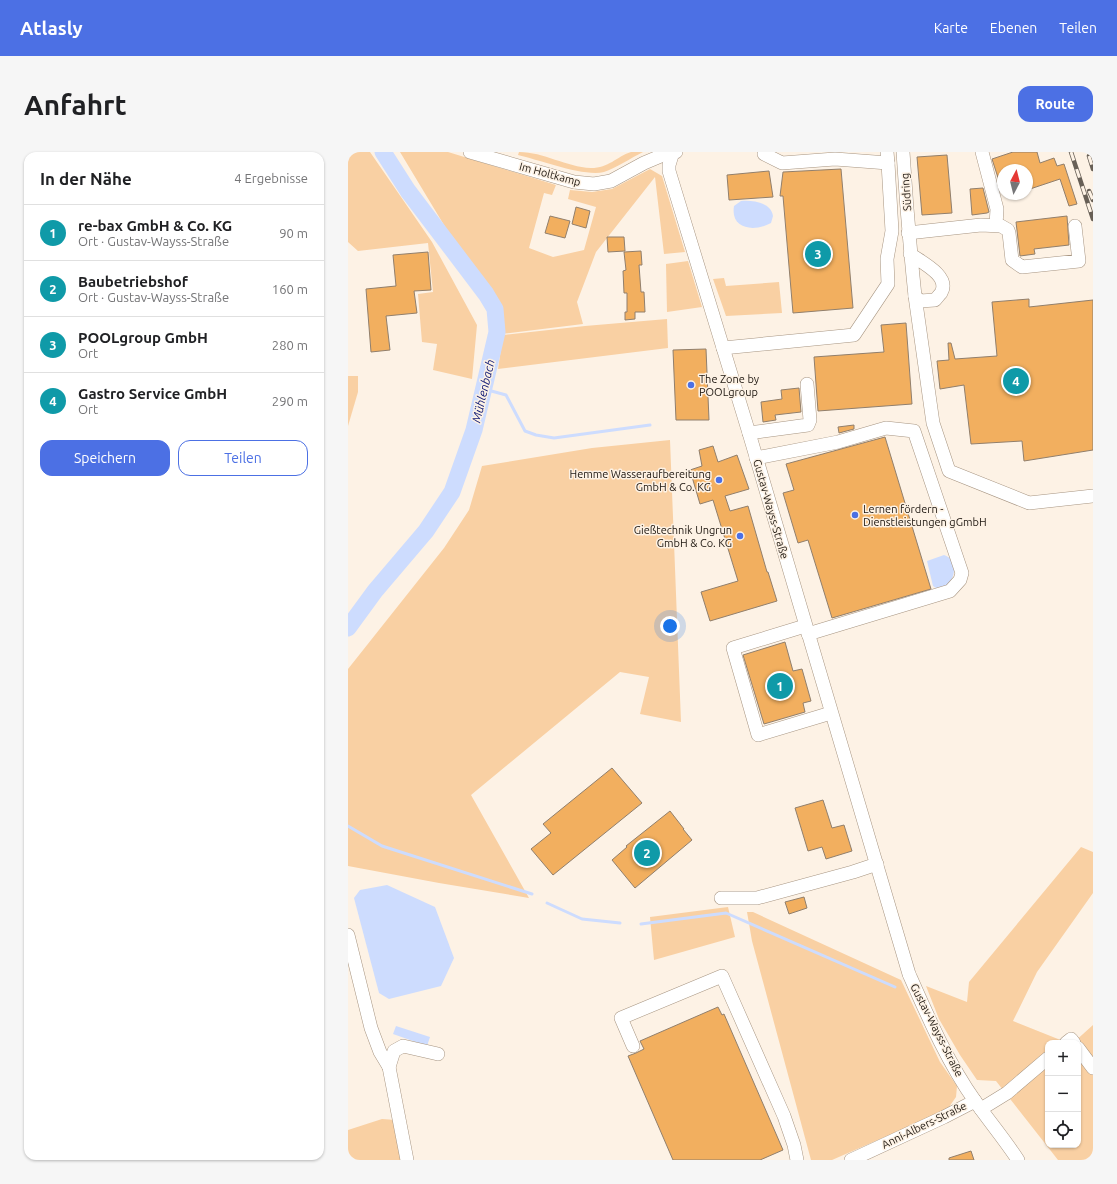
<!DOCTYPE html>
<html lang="de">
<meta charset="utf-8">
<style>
:root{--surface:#fff;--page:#f6f6f6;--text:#202124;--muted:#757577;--line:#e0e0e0;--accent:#4c70e4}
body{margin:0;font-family:Ubuntu,sans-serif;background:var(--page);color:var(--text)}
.controls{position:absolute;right:12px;bottom:12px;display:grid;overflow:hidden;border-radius:8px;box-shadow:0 1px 3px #0004}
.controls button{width:36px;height:36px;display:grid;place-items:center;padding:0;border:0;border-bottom:1px solid var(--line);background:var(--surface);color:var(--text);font:20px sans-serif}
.compass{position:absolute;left:649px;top:12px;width:36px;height:36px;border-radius:50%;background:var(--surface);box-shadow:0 1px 3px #0004;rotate:7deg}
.you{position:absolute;left:322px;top:474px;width:14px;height:14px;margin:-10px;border:3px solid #fff;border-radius:50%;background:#1a73e8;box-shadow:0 0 0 6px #1a73e833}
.badge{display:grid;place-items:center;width:26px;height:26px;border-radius:50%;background:var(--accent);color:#fff;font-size:13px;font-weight:700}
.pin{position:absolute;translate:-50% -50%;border:2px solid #fff;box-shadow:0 1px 4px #0006}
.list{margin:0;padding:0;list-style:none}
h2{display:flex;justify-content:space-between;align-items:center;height:52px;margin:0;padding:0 16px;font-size:17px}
h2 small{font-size:13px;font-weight:400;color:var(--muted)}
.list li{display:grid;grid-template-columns:26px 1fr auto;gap:12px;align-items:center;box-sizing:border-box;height:56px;padding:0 16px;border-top:1px solid var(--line)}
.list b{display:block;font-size:15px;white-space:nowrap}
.list p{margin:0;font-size:13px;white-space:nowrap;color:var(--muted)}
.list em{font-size:13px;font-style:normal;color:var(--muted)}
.actions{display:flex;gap:8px;padding:12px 16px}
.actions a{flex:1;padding:9px 0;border:1px solid var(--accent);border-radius:12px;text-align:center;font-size:14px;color:var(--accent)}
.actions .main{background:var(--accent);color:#fff}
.icon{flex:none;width:22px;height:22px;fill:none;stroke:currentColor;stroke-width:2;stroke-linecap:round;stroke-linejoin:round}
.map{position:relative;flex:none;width:745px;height:1008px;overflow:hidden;border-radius:12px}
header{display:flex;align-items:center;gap:24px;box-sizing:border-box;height:56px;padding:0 20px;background:var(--accent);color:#fff}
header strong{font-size:19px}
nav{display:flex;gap:22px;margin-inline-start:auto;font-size:14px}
.intro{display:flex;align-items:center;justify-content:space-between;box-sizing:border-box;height:96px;padding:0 24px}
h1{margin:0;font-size:28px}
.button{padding:10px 18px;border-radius:12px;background:var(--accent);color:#fff;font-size:14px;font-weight:700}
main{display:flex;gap:24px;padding:0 24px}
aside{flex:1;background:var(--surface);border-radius:12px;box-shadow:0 1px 3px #0004}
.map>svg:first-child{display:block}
.green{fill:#f9d0a3}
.water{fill:#cddcfe}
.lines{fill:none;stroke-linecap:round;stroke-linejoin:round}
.stream{stroke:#cddcfe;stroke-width:3}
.river{stroke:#cddcfe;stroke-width:17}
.building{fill:#f2af5f;stroke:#917f6c}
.minor-casing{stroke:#a79582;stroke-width:14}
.minor{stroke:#fff;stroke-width:13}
.rail-casing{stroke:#675f56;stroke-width:4.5}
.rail{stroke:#fdf2e5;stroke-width:3;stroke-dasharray:9;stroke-linecap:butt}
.poi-dot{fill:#4c70e4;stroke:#fdf2e5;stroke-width:1.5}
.labels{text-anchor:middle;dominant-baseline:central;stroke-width:3;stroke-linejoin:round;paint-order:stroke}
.street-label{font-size:11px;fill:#1d160f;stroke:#fdf2e5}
.poi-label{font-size:11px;fill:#1d160f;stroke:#fdf2e5;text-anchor:start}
.water-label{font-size:12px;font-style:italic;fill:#0d1774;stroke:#fdf2e5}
</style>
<header>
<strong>Atlasly</strong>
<nav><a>Karte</a><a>Ebenen</a><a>Teilen</a></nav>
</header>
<div class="intro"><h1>Anfahrt</h1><a class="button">Route</a></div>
<main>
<aside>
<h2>In der Nähe<small>4 Ergebnisse</small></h2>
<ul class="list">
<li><span class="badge" style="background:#0f9aa8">1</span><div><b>re-bax GmbH &amp; Co. KG</b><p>Ort · Gustav-Wayss-Straße</p></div><em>90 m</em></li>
<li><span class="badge" style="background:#0f9aa8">2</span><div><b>Baubetriebshof</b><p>Ort · Gustav-Wayss-Straße</p></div><em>160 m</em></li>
<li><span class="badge" style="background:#0f9aa8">3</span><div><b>POOLgroup GmbH</b><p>Ort</p></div><em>280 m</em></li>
<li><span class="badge" style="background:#0f9aa8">4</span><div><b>Gastro Service GmbH</b><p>Ort</p></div><em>290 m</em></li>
</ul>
<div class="actions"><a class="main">Speichern</a><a>Teilen</a></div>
</aside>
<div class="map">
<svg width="745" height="1008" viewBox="0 0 745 1008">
<rect width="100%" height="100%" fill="#fdf2e5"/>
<g class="green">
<polygon points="0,0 22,0 84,90 129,173 124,227 85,218 89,192 74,190 70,142 85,140 80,91 10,99 0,90"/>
<polygon points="52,0 100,0 208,33 204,43 196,41 181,96 205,105 236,98 248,55 220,47 222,38 244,40 264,37 302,17 314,24 337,100 316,102 307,25 248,100 229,150 235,172 153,182 149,152 105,88"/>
<path d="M171 0C196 0 218 15 243 16 261 16 268 5 283 0 287 0 291 0 295 0 283 6 268 16 256 20 236 25 192 8 170 3Z"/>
<polygon points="340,109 354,155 319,160 318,112"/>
<polygon points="376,126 378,134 431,130 434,161 378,164 365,127"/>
<polygon points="319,167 320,196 150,217 155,183 237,174"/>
<polygon points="0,224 10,224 10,240 0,274"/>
<polygon points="322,288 333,570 292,562 301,525 272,520 123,643 181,746 91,731 0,714 0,517 96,396 121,358 134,314 244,296"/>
<polygon points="733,695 745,700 745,741 689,820 665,869 720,891 700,891 700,993 730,993 730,891 725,891 745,873 745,1008 710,1008 648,929 629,928 612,903 591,867 578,834 619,850 621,830"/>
<polygon points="380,755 387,785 306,808 302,765"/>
<polygon points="399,760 405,760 553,828 592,910 609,934 608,945 601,955 587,963 484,1008 463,1008 404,789"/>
<polygon points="34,967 48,968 56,1008 0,1008 0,978"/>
</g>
<g class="water">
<path d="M393 49C404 48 423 50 425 64L423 71C407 80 382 78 386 54Z"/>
<path d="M596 403C610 407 608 427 598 434 595 435 591 436 588 436L585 434 579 409Z"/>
<polygon points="39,733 87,755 106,806 93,834 41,847 31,841 6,746 12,738"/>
<polygon points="48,874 82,885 79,894 45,882"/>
</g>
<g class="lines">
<g class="stream">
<polyline points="136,237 158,243 177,279 188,283 206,286 302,273"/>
<polyline points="0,674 34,694 184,742"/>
<polyline points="199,751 234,767 272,771"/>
<polyline points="293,772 378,761 547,835"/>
</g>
<polyline class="river" points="0,476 27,439 78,379 104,340 126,278 149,180 147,157 138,142 60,39 35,0"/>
</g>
<g class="building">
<polygon points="665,0 689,0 692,11 706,6 709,14 716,12 729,52 721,54 712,27 679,38 679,18 655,18 655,35 653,35 644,7"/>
<polygon points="599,3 604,61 574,63 569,5"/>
<polygon points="493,17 505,156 445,161 435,44 432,44 435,20"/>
<polygon points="421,19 425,45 381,48 379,23"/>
<polygon points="635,36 641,60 639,61 624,63 622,37"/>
<polygon points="228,55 242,59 238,76 224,72"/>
<polygon points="202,64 222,69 217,86 197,81"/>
<polygon points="719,64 721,93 686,97 687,102 672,104 668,70"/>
<polygon points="259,85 276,85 277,99 260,100"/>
<polygon points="293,99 294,113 291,113 293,140 296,140 297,160 287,160 287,167 277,168 277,160 279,160 279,141 276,141 275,119 278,118 276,100"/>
<polygon points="80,100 83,138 66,139 69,161 38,164 42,198 23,200 18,137 48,134 45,103"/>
<polygon points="681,147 681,155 745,148 745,298 676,309 674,289 623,292 616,233 592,237 589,209 601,208 600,191 603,191 607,207 649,204 644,150"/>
<polygon points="558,171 564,252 470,259 466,205 536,200 533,173"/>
<polygon points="358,197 361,268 328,268 325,198"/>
<polygon points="451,236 453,260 427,263 428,268 415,270 413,250 434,247 433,238"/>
<polygon points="506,273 506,277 491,281 490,275"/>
<polygon points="537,285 583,437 484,466 460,388 450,391 435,341 446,338 438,312"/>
<polygon points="365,294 370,310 389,303 401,337 377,344 382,359 400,354 419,420 420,420 429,449 362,469 353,440 390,429 365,348 352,352 342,318 354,314 351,298"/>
<polygon points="437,490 445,519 454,517 463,549 455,551 457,560 416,572 395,503"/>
<polygon points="264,616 294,651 205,723 183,697 203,681 195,672"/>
<polygon points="475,648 484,676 496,673 504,699 478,707 474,695 460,699 447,656"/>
<polygon points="322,659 336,677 335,677 344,688 287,736 264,708 279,695 278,694"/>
<polygon points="456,745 459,756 441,762 437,750"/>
<polygon points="370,855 374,863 376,862 435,998 412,1008 325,1008 280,904 288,901 296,897 292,889"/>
<polygon points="623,999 626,1008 601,1008 601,1006"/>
</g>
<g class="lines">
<defs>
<g id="minor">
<polyline points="122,0 226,30 246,32 263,29 296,11 315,3 328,0"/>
<path d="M325 0 321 13V19L401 281 561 822C580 865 600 911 627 949 641 969 657 988 670 1008"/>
<path d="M555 0C558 48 562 96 567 144L572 149 587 148C589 146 591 143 593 141 603 124 573 110 562 102"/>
<polyline points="634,0 649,57 648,73"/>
<polyline points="416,2 434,11 487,7 540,11 539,0"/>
<polyline points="560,81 633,73 653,74 660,78 661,81 664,108 674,115 731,109 727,74"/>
<polyline points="567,144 585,271 601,319 681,351 745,344"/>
<polyline points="375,196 506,183 540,132 539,107 544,79 540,11"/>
<polyline points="401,281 460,273 462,268 459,232"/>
<polyline points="408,306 490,290 538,276 566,279 614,421 612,428 602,439 460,482"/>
<polyline points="457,474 385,496 410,583 483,561"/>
<polyline points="373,746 409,746 505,720 529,712"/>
<polyline points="0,783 23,876 32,900 41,915 59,1008"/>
<polyline points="718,891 723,887 726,891"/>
<polyline points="285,894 273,866 374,824 436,964 446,993 449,1008"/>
<polyline points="730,896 745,916"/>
<polyline points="41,915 46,899 55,894 90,902"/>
<polyline points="633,957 659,941 700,906"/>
<polyline points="503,1008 596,965 627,949"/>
</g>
</defs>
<use href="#minor" class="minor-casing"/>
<use href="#minor" class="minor"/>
<defs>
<g id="rail">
<polyline points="723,0 745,67"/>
<polyline points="741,4 745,17"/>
<polyline points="741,39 745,48"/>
</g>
</defs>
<use href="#rail" class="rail-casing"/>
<use href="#rail" class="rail"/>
</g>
<g class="poi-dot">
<circle cx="343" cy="233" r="4"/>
<circle cx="371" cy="328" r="4"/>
<circle cx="507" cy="363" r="4"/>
<circle cx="392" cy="384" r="4"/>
</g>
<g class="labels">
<g class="street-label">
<text transform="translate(202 22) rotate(15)">Im Holtkamp</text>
<text transform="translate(558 40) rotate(-94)">Südring</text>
<text transform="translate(423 357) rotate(74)">Gustav-Wayss-Straße</text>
<text transform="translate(589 878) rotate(63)">Gustav-Wayss-Straße</text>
<text transform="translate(576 973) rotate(-26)">Anni-Albers-Straße</text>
</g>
<g class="poi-label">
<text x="351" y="227">The Zone by<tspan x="351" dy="13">POOLgroup</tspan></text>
<text x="363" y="322" text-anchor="end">Hemme Wasseraufbereitung<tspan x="363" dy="13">GmbH &amp; Co. KG</tspan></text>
<text x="515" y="357">Lernen fördern -<tspan x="515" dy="13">Dienstleistungen gGmbH</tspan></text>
<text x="384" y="378" text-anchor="end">Gießtechnik Ungrun<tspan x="384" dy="13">GmbH &amp; Co. KG</tspan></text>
</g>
<g class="water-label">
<text transform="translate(135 239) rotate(-77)">Mühlenbach</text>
</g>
</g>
</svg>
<div class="controls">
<button>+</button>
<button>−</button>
<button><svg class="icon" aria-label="locate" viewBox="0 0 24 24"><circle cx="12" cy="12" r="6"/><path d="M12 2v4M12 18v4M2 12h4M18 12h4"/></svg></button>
</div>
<svg class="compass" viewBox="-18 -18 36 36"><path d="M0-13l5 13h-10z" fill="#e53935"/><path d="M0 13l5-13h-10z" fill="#757577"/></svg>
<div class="you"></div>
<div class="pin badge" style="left:432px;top:534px;background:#0f9aa8">1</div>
<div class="pin badge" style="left:299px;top:701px;background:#0f9aa8">2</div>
<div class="pin badge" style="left:470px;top:102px;background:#0f9aa8">3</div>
<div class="pin badge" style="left:668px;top:229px;background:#0f9aa8">4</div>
</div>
</main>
